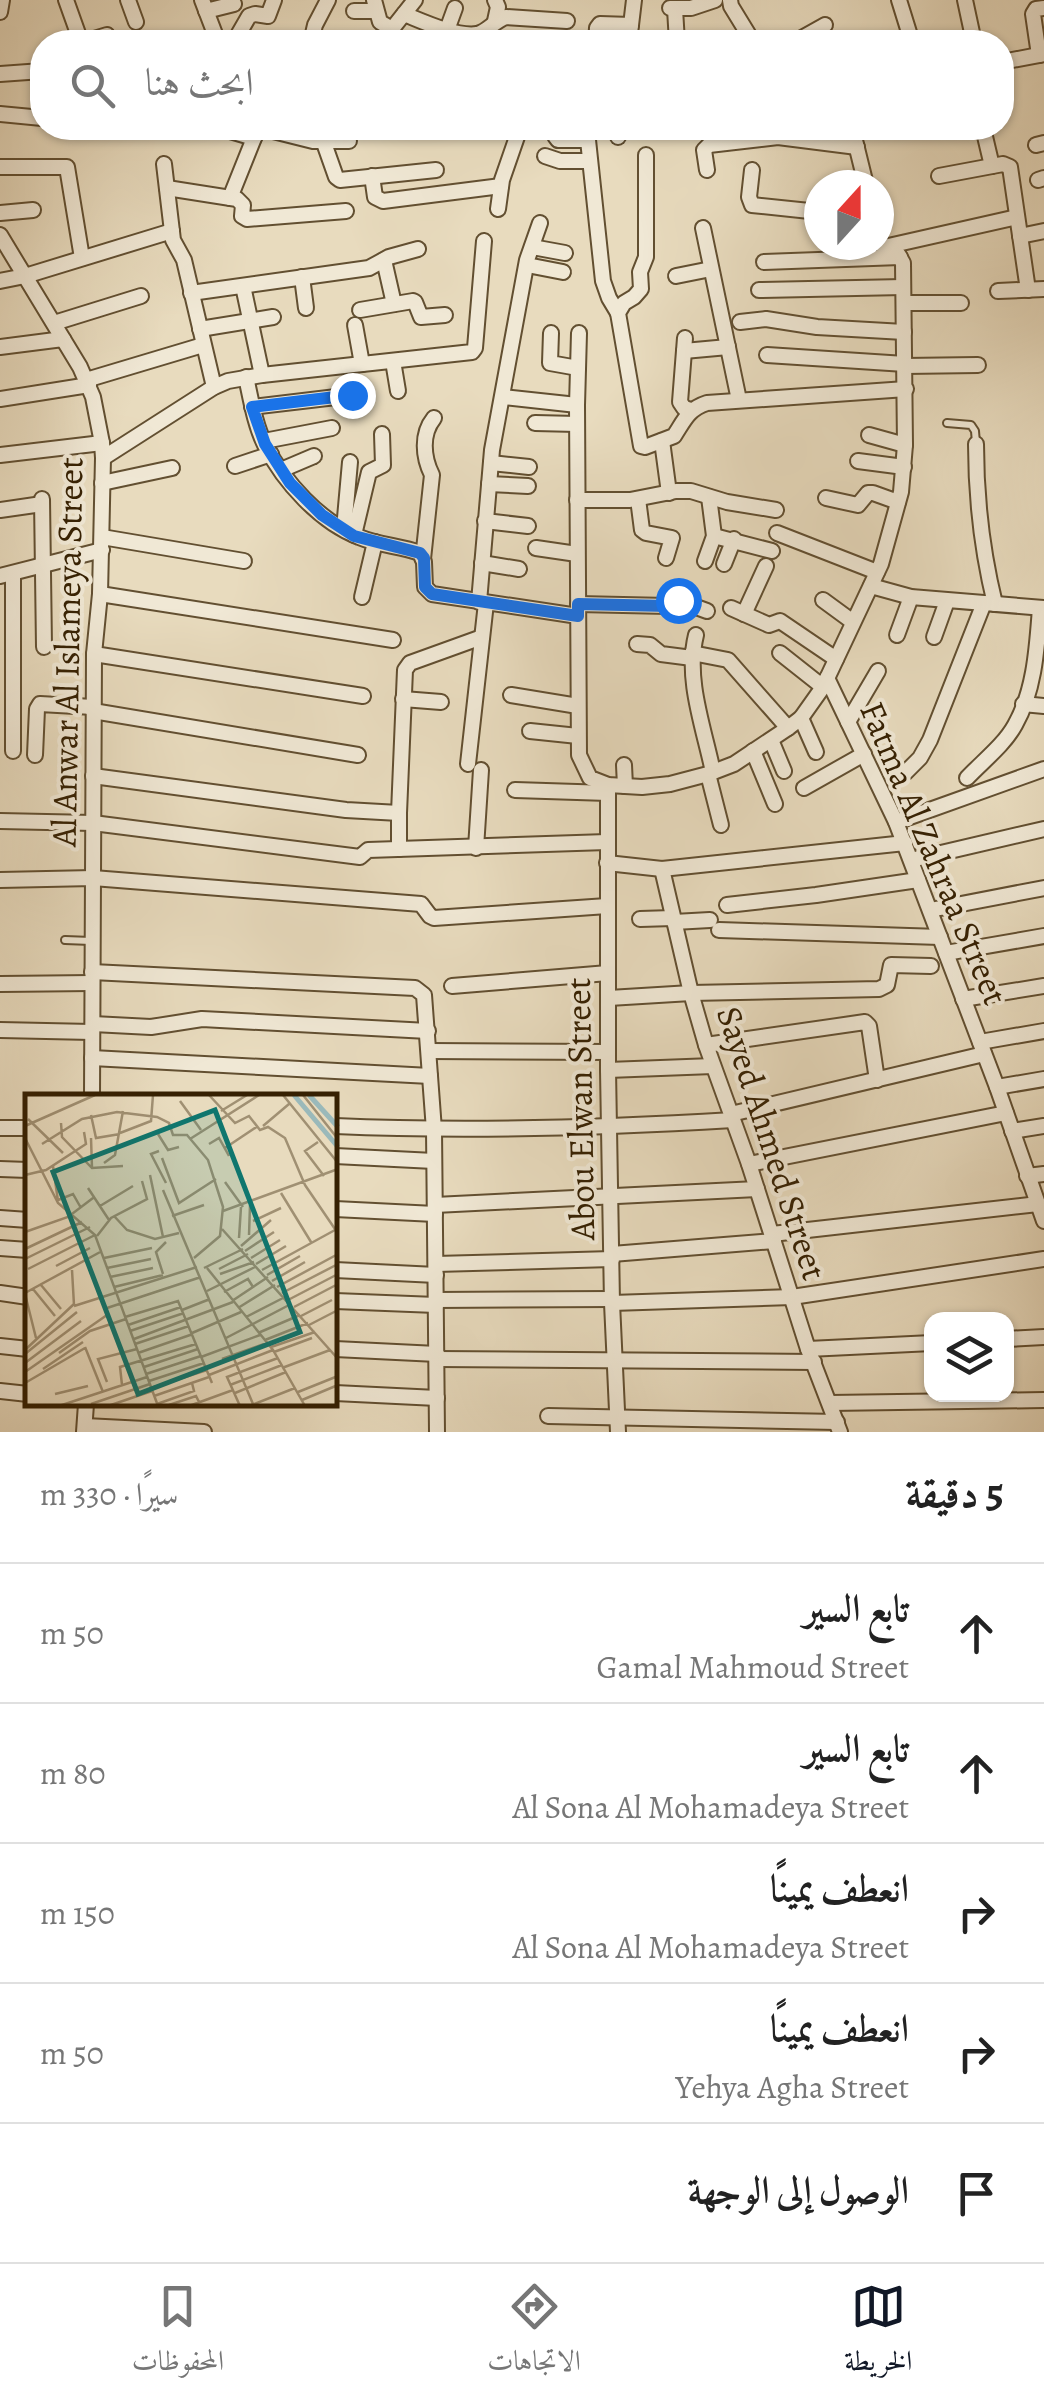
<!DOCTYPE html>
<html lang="ar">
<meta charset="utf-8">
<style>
:root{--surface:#fff;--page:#f2f2f2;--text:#222;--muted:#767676;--line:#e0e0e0;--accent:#111827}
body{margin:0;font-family:Alegreya,Amiri,serif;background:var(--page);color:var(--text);direction:rtl}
.controls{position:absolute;right:30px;bottom:30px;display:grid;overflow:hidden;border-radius:20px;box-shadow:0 2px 8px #0004}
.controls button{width:90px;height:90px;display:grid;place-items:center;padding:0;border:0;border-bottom:2px solid var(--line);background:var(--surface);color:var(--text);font:50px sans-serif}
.compass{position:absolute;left:804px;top:170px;width:90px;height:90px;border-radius:50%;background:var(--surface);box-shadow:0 2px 8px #0004;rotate:21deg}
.stop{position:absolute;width:30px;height:30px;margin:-22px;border:8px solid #1a73e8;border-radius:50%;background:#fff}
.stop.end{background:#1a73e8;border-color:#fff;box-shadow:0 2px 10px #0008}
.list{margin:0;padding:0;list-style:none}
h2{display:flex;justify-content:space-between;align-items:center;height:130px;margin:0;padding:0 40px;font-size:42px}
h2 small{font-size:32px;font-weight:400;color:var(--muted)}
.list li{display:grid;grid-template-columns:65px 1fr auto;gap:30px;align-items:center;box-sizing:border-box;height:140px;padding:0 40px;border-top:2px solid var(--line)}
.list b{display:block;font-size:38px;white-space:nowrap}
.list p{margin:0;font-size:32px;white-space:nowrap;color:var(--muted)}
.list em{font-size:32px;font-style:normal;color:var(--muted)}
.icon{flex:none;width:55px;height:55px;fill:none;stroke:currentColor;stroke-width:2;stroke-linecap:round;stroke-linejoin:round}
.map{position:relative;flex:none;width:1044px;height:1432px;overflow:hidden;direction:ltr}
.search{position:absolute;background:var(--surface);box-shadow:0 2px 8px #0004;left:30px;right:30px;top:30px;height:110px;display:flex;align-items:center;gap:25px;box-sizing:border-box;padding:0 35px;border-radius:40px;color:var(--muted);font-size:38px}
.sheet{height:830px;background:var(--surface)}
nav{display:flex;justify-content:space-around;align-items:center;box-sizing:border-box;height:140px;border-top:2px solid var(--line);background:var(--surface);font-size:28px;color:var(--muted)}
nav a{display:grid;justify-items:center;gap:5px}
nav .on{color:var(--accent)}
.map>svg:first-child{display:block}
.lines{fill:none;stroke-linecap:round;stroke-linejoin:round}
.lane-casing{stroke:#624f31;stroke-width:10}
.street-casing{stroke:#624f31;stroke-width:18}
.lane{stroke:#f0e8d5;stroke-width:6}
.street{stroke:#f0e8d5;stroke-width:14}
.route{stroke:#1a73e8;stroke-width:12}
.labels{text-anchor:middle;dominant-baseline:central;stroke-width:8;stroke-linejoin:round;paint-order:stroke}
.street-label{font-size:35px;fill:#352002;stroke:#f0e8d5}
.inset-river{fill:none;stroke:#9ab9ba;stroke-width:5}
.inset-road{fill:none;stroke:#a09073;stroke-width:2.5}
.view{fill:#0f766e;fill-opacity:0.15;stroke:#0f766e;stroke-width:5}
.inset-edge{fill:none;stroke:#352002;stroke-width:5}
</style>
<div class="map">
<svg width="1044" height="1432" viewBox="0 0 1044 1432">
<rect width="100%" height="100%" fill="#e8dbbe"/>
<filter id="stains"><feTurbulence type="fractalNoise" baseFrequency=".002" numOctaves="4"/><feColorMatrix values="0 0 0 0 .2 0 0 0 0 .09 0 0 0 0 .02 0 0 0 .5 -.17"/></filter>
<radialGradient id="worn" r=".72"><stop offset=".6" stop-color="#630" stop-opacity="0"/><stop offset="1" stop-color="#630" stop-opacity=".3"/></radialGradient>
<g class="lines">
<defs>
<g id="lane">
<polyline points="947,423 971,425 975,431 976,443"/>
<polyline points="65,940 91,941"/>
</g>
<g id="street">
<polyline points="66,0 81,42"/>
<polyline points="128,0 136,22"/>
<polyline points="202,0 218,42"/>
<polyline points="374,0 380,22 392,29"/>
<polyline points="730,0 731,6 753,42"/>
<polyline points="899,0 912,42"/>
<polyline points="965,0 974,42"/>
<polyline points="670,8 691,8 715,0"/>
<polyline points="675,9 677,42"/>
<polyline points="206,11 234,4"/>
<polyline points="354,11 375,11"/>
<polyline points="0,12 2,0"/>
<path d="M404 14C424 22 456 37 477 34 487 32 494 21 506 17L567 21"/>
<polyline points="495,21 498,7 495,0"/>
<polyline points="447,30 455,8"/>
<polyline points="162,39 163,42"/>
<polyline points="800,39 825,25"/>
<polyline points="84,42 107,35"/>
<polyline points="234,42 249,16 255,14 268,16 274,0"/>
<polyline points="311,42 315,25 328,0"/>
<polyline points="376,42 388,34 415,0"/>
<polyline points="596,42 597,28 600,24 631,25"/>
<polyline points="629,42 634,0"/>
<polyline points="1039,55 1033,14 1036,9 1044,8"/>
<polyline points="1002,62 1044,54"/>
<polyline points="0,74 42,71"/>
<polyline points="0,114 42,118"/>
<polyline points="220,128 254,138"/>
<polyline points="261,128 313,141 349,141"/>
<polyline points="555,128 555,136 558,140 588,140"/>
<polyline points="589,128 588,140 603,281 609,298 618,313"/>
<polyline points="711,128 762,130"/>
<polyline points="852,128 866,185"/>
<polyline points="983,128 992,166"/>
<polyline points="618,137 618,128"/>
<polyline points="324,143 336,177 340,180 436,170"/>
<polyline points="1036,145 1044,143"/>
<path d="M646 155V257L640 272 641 289 634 297 624 303 618 313 641 446 645 447 674 436C684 421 688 409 707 403L906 389"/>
<polyline points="545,156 560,161 590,161"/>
<polyline points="164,164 173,240 184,260 214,387"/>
<polyline points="0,167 67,167 82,258"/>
<polyline points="707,170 704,150 709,145 778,137 857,147"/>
<polyline points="752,170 749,197 752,205 819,212"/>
<polyline points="372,176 375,197 383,201 501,186"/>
<polyline points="939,176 1003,164 1010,167 1028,290"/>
<polyline points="1038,180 1044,178"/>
<polyline points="167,188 237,199 243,205 242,216 247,219 346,211"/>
<polyline points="230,198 258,128"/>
<polyline points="498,209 502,180 520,128"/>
<polyline points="0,213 33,210"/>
<polyline points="703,228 739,400"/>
<polyline points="0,235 80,367 93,397 102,443 103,458 100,594 94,654 92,1097"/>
<polyline points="1020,236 1044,231"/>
<polyline points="532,247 565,253"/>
<polyline points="884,247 1017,217"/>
<polyline points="384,260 394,304"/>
<polyline points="764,262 900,257"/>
<polyline points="527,265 563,272"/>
<polyline points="676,276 711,269"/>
<polyline points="302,277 306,308"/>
<polyline points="0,281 25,276 172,231"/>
<polyline points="243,286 262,375"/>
<polyline points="759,290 903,287"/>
<polyline points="998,291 1044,289"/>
<polyline points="191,293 369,268 389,257 418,249"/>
<polyline points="904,303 961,303"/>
<polyline points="360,310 413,301 415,302 421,317 445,315"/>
<polyline points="740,322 766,319 817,327 904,332"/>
<polyline points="54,323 141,296"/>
<polyline points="355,325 362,364"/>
<polyline points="200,329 273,317"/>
<polyline points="551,333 550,363 578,368"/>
<polyline points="579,333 577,405 579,755 590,778 608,785 642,787 670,784 708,774 734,764 788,728 801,718 823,687 881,564 901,492 905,445 903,263 898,254 883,247"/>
<polyline points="685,338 680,402 684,408 691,410"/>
<polyline points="0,347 63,339"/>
<polyline points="684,351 728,347"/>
<polyline points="767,355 905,364"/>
<polyline points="393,361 398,391"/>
<polyline points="905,366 978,365"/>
<path d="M246 377C251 400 255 425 265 445 284 482 320 522 359 537 378 545 400 546 420 553L424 562 425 587 432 594 578 616"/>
<polyline points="86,380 203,345"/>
<polyline points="503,397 577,405"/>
<polyline points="0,399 89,385"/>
<polyline points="252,407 353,395"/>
<polyline points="535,423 577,424"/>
<polyline points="869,435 905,445"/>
<polyline points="264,441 332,428"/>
<polyline points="662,441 669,493"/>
<path d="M976 444C976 499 982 551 995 604"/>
<polyline points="0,455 102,443"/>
<polyline points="103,458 214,387 228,381 262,375 472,352 475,348 484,241"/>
<polyline points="858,461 904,467"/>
<polyline points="491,463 529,467"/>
<polyline points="235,466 271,454"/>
<polyline points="281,470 314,456"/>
<polyline points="102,483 172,468"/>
<polyline points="489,484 528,486"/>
<polyline points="826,498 858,505 868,493 873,493 898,502"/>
<polyline points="42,499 44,647"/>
<polyline points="638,499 642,530 646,533 672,538 666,558"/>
<polyline points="577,500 630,500 676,491 691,491 727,502 776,510"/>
<polyline points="0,510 42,504"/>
<polyline points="485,521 528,526"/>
<polyline points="344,529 350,462"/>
<polyline points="777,533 877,572"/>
<polyline points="354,535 369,472 383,465 382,434"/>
<polyline points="714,536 772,551"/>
<polyline points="102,537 244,561"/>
<polyline points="536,548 577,554"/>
<path d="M423 559 432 475C423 457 421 434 434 418"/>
<polyline points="705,561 714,536 709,497"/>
<polyline points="482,563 519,569"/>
<polyline points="724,564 734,539"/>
<polyline points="0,576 102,550"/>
<polyline points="871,586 911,597 1044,608"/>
<polyline points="100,594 393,640"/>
<polyline points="362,597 375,542"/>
<polyline points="823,600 853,622"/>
<polyline points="479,602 492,450 527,260 540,223"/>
<polyline points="578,604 668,606 677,600 707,611"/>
<polyline points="731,608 769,625 780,621 836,659"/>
<polyline points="744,614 766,566"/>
<path d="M696 635C685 679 704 728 713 772"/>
<polyline points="897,635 911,597"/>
<polyline points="934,637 947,601"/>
<polyline points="637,644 650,645 661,654 692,658"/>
<polyline points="692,653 728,660 788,728"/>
<polyline points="780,653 823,687"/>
<polyline points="94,654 363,696"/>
<polyline points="827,678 896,822 997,1087 1044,1221"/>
<polyline points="511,695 578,706"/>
<polyline points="403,699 441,702"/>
<polyline points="1023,704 1044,706"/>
<polyline points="93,711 358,755"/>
<polyline points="801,718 816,752"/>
<polyline points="848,722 878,671"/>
<polyline points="530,731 578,736"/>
<polyline points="771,740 784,771"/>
<polyline points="13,751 13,574"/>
<polyline points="753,751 775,804"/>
<polyline points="35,755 37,709 40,704 93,707"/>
<polyline points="468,764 486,603"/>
<polyline points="624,765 625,786"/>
<polyline points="905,773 920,758 930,740 984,603"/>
<polyline points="708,774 721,825"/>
<polyline points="93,776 346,810 399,813"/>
<path d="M967 778C983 761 1004 745 1015 725 1035 690 1037 646 1040 608"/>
<polyline points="608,785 608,1070 612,1303 618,1432"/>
<polyline points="804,788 864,754"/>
<polyline points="515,790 608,793"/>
<polyline points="0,821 93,823 360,857 368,850 607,842"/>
<polyline points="896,822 1044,769"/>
<polyline points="476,848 481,770"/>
<polyline points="399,849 399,813 405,670 410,663 482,637"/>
<polyline points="911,860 1044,829"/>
<polyline points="607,863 662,869 905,843"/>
<polyline points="662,869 691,993 706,1045 749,1164 808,1349 840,1432"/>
<polyline points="0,880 93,878 421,904 430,916 434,918 607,906"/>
<polyline points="727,905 816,895 918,880"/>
<polyline points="930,910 1044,888"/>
<polyline points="640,919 673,918"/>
<polyline points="674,922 710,920"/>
<polyline points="719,930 940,937"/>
<polyline points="946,953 1044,936"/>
<polyline points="92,972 415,988 424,995 434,1130 437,1432"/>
<polyline points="0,984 92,983"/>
<polyline points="452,986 608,973"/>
<polyline points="609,998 691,993 879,989 887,985 891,965 931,966"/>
<polyline points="963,999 1044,986"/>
<polyline points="93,1024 151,1027 202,1019 428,1031"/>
<polyline points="0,1030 92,1032"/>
<polyline points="980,1042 1044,1031"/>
<polyline points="706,1045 865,1022 869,1026 877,1080"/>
<polyline points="429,1051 608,1052"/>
<polyline points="92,1058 430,1076"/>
<polyline points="608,1070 713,1066"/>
<polyline points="997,1087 1044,1079"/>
<polyline points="731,1114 984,1054"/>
<path d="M335 1126C468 1132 600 1128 733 1120"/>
<polyline points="0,1128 28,1128"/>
<polyline points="1012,1131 1044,1126"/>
<polyline points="335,1156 434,1161"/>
<polyline points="749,1164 1006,1113"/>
<polyline points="0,1169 28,1170"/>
<polyline points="1027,1176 1044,1174"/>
<polyline points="435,1205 757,1189"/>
<polyline points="335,1209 435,1214"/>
<polyline points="0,1218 28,1220"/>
<polyline points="772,1234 1038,1204"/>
<polyline points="0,1248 28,1250"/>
<polyline points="612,1254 774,1241"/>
<polyline points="436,1264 612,1259"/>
<polyline points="335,1270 436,1275"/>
<polyline points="0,1293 28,1297"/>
<polyline points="436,1300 612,1299"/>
<polyline points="335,1301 436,1305"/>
<polyline points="612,1303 792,1297 1044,1259"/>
<polyline points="1006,1339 1044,1337"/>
<polyline points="0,1346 28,1349"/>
<polyline points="335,1349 437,1354"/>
<polyline points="808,1349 932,1343"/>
<polyline points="437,1359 814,1362"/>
<polyline points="0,1391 28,1394"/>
<polyline points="335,1393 437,1398"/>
<polyline points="830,1403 1044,1400"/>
<polyline points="548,1416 837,1422"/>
<polyline points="85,1426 204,1432"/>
<polyline points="84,1432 86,1404"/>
</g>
</defs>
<use href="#lane" class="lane-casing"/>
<use href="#street" class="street-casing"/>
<use href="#lane" class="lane"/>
<use href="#street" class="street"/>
</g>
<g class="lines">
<polyline class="route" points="352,395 252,407 265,444 290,483 322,515 354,536 420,553 424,558 425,587 432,594 578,616 578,604 668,606 678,600"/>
</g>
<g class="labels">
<g class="street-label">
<text transform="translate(67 652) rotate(-89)">Al Anwar Al Islameya Street</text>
<text transform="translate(934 853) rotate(67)">Fatma Al Zahraa Street</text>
<text transform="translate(580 1109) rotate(-91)">Abou Elwan Street</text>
<text transform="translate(772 1143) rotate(72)">Sayed Ahmed Street</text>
</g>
</g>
<g transform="translate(25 1094)">
<rect width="312" height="312" fill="#e8dbbe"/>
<path class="inset-river" d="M269 1 313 53M284 1 313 33"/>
<path class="inset-road" d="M184 1 210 29 224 22 235 36 243 33 260 44 280 91M258 1 313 69M278 1 313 45M155 7 176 36M196 17 222 1M66 21 71 44 95 40M3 25 38 59M36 29 37 43 67 74 98 72M0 32 70 1M238 32 264 10M95 39 126 27 128 1M133 40 143 56 154 53M0 44 33 109 70 141 133 312M66 44 67 74M165 45 234 1M293 48 280 57 299 82M17 50 57 25 92 18 132 23 144 29 148 41H162L183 66 198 113 195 142 169 164M184 50 194 44 204 62M200 54 233 32M134 57 126 60 141 89M137 64 154 109 191 85M79 69 90 61 98 17M28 72 33 107M0 81 21 76 61 50 59 38M125 81 138 143M200 88 218 113M280 91 312 138M63 94 84 126M138 96 228 310M256 99 286 148M33 106 48 100 56 114M75 112 108 92M198 117 313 75M89 122 102 136 130 145 154 139M147 122 179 111M228 127 256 114M197 135 313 265M0 138 43 123 68 104M224 141 225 111M72 142 86 124 122 105 117 87M214 144 216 113M216 152 246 126M0 155 57 128M220 157 249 138M79 164 127 154M226 164 255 146M0 165 65 133M231 170 261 152M31 172 65 154M82 174 126 165M179 174 218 155M182 174 248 256 280 312M3 175 70 141M194 175 223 160M47 176 49 211M237 176 310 136M138 180 131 158 141 148M195 180 229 168M242 181 275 162M85 183 128 174M247 187 280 168M16 191 36 215M89 193 138 181M252 193 313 160M8 195 30 222M182 197 230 173M199 198 223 185 228 193M0 199 77 157M257 199 313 170M0 200 11 244M263 206 313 180M207 207 243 183M49 212 172 173M269 213 313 190M213 214 250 191M79 215 176 183M157 216 185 205M276 222 307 206M100 223 153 207 187 289M221 223 260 203M103 231 156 213M284 231 313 216M105 237 159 219M167 239 216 218M233 239 275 221M201 244 266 210M109 245 208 208M240 246 283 229M110 250 164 232M60 253 78 298M246 253 290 238M0 256 49 210M249 258 287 244M34 259 65 237 101 225M113 259 168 240M0 260 52 218M176 263 235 241M197 265 242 249M0 269 56 227M119 273 173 255M257 274 305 256M18 275 58 248M0 278 82 221M121 280 176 262M184 281 248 256M124 287 179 269M82 288 73 265 112 255M0 289 60 254M97 291 95 273 171 250M205 291 257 271M126 294 182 276M273 298 313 282M210 299 261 278M30 300 63 292M129 302 184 283M277 306 313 291M66 310 125 290M132 310 169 297 167 289M144 311 171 302 174 308M34 312 122 283M83 312 127 297M164 312 208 296M215 312 202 283 253 264M224 312 270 294"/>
<path class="view" d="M190 16 275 238 113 300 28 78Z"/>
<rect width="312" height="312" class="inset-edge"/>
</g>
<rect width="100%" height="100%" filter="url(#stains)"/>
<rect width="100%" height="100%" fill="url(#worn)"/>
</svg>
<div class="controls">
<button><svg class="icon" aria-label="layers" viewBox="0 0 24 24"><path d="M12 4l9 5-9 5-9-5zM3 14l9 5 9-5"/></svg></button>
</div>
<svg class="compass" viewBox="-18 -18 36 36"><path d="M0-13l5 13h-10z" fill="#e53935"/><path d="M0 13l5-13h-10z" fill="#767676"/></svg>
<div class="stop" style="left:678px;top:600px"></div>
<div class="stop end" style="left:352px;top:395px"></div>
<div class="search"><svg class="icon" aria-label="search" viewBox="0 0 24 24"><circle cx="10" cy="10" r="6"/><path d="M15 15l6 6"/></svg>ابحث هنا</div>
</div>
<section class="sheet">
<h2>5 دقيقة<small>سيرًا · 330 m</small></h2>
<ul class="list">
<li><svg class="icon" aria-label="ahead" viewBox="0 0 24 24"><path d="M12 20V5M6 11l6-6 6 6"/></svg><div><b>تابع السير</b><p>Gamal Mahmoud Street</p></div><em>50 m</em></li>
<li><svg class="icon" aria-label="ahead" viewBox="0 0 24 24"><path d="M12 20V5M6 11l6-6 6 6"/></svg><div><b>تابع السير</b><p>Al Sona Al Mohamadeya Street</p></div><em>80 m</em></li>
<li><svg class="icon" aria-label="right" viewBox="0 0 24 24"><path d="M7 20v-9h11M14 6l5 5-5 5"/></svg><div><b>انعطف يمينًا</b><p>Al Sona Al Mohamadeya Street</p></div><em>150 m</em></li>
<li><svg class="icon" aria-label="right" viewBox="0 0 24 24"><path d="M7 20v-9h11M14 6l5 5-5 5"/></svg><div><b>انعطف يمينًا</b><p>Yehya Agha Street</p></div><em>50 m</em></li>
<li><svg class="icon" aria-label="arrive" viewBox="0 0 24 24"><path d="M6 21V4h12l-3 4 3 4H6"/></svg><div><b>الوصول إلى الوجهة</b></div></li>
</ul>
</section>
<nav>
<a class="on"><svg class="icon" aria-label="map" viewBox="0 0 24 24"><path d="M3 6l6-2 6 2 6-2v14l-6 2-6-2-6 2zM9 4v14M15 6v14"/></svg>الخريطة</a>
<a><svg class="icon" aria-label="directions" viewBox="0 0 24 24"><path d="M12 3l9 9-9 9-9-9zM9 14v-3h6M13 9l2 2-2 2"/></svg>الاتجاهات</a>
<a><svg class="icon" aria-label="saved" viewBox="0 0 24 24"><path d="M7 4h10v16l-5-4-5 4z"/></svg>المحفوظات</a>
</nav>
